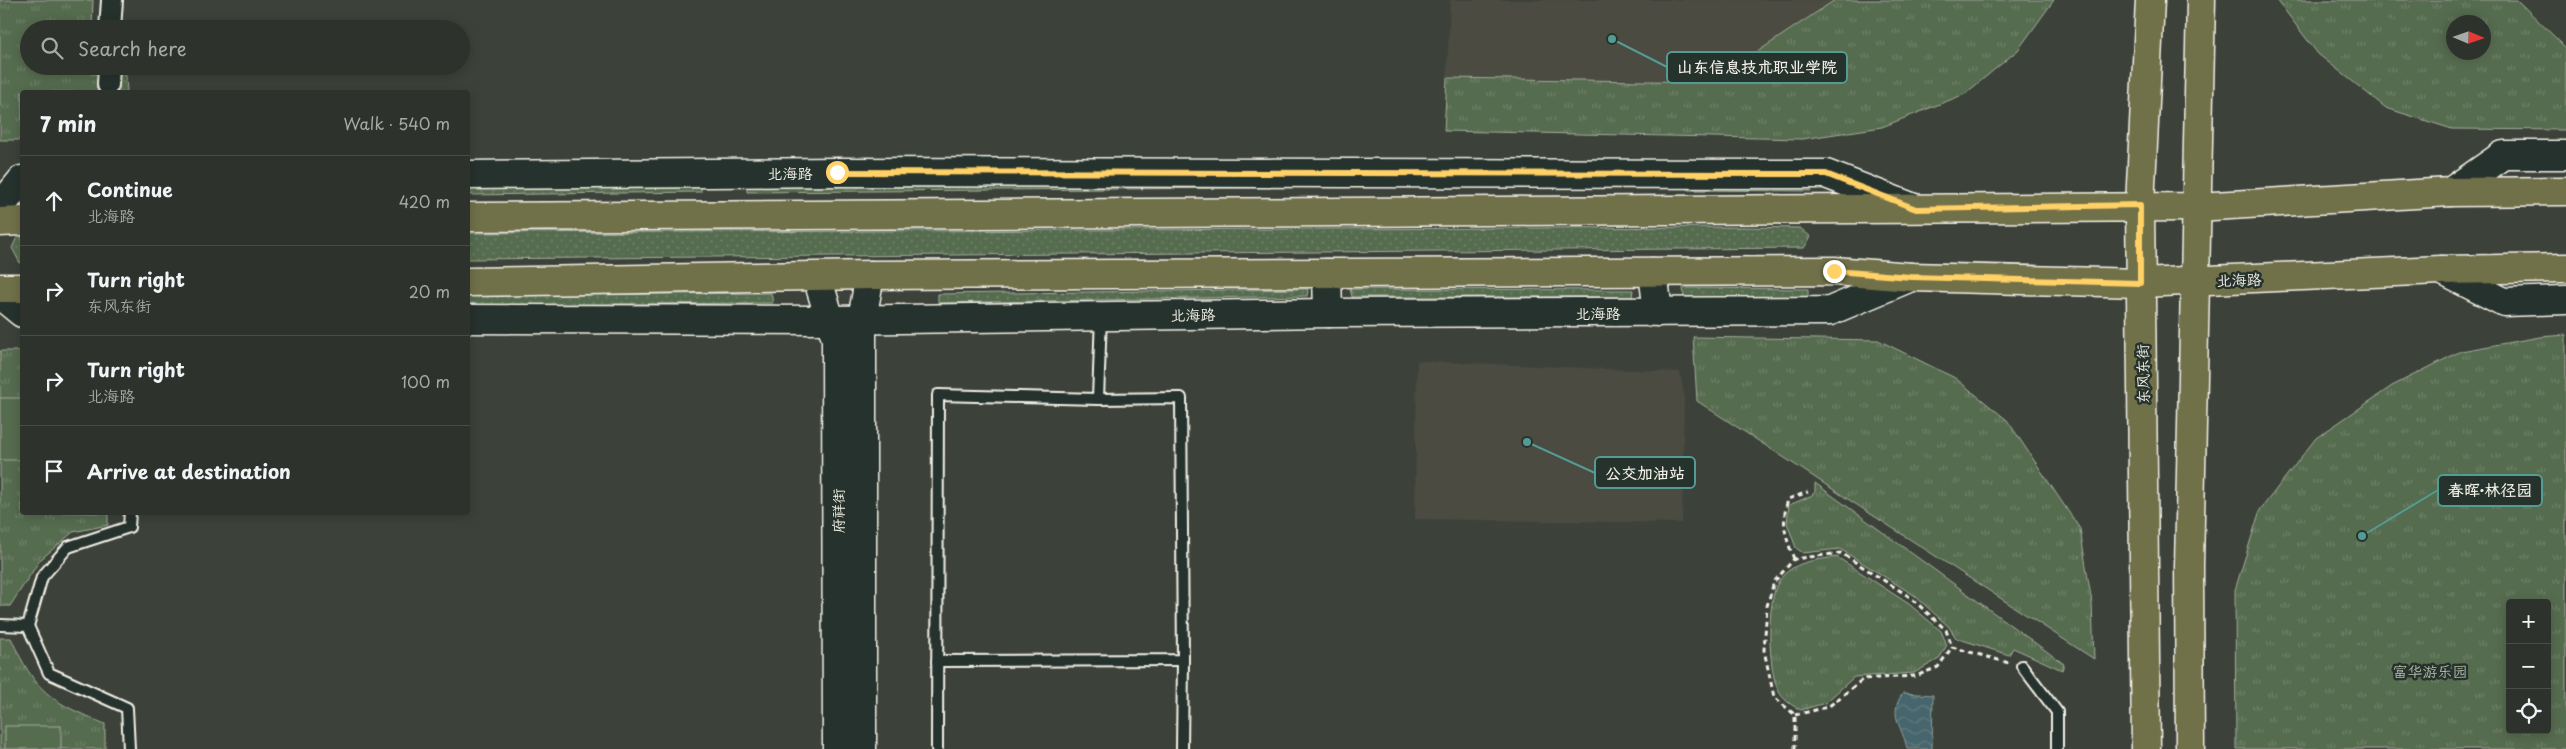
<!DOCTYPE html>
<meta charset="utf-8">
<style>
:root{--surface:#2d322c;--page:#393e38;--text:#f1f3f6;--muted:#a7aaa9;--line:#484d48}
body{margin:0;font-family:"Playpen Sans","LXGW WenKai TC",sans-serif;background:var(--page);color:var(--text)}
.controls{position:absolute;right:15px;bottom:15px;display:grid;overflow:hidden;border-radius:5px;box-shadow:0 2px 12px #0003}
.controls button{width:45px;height:45px;display:grid;place-items:center;padding:0;border:0;border-bottom:1px solid var(--line);background:var(--surface);color:var(--text);font:25px sans-serif}
.compass{position:absolute;left:2446px;top:15px;width:45px;height:45px;border-radius:50%;background:var(--surface);box-shadow:0 2px 12px #0003;rotate:92deg}
.stop{position:absolute;width:15px;height:15px;margin:-11px;border:4px solid #ffd166;border-radius:50%;background:#fff}
.stop.end{background:#ffd166;border-color:#fff;box-shadow:0 1px 5px #0008}
.list{margin:0;padding:0;list-style:none}
h2{display:flex;justify-content:space-between;align-items:center;height:65px;margin:0;padding:0 20px;font-size:21px}
h2 small{font-size:16px;font-weight:400;color:var(--muted)}
.list li{display:grid;grid-template-columns:32px 1fr auto;gap:15px;align-items:center;box-sizing:border-box;height:90px;padding:0 20px;border-top:1px solid var(--line)}
.list b{display:block;font-size:19px;white-space:nowrap}
.list p{margin:0;font-size:16px;white-space:nowrap;color:var(--muted)}
.list em{font-size:16px;font-style:normal;color:var(--muted)}
.icon{flex:none;width:28px;height:28px;fill:none;stroke:currentColor;stroke-width:2;stroke-linecap:round;stroke-linejoin:round}
.map{position:relative;flex:none;width:2566px;height:749px;overflow:hidden}
.search{position:absolute;background:var(--surface);box-shadow:0 2px 12px #0003;left:20px;top:20px;width:450px;height:55px;display:flex;align-items:center;gap:12px;box-sizing:border-box;padding:0 18px;border-radius:28px;color:var(--muted);font-size:19px}
.panel{position:absolute;background:var(--surface);box-shadow:0 2px 12px #0003;left:20px;top:90px;width:450px;height:425px;border-radius:5px}
.map>svg:first-child{display:block}
.built{fill:#4b4c43}
.grass{fill:url(#grass-tufts);stroke:#a5ae9c;fill-rule:evenodd}
.garden{fill:url(#garden-dots);stroke:#a5ae9c}
.pitch{fill:#566c50;stroke:#a5ae9c}
.water{fill:url(#water-waves);stroke:#8c9d9e}
.lines{fill:none;stroke-linecap:round;stroke-linejoin:round}
.lane-casing{stroke:#f4f1e8;stroke-width:14}
.street-casing{stroke:#f4f1e8;stroke-width:24}
.secondary-casing{stroke:#f4f1e8;stroke-width:31}
.primary-casing{stroke:#f4f1e8;stroke-width:31}
.path{stroke:#f4f1e8;stroke-width:3;stroke-dasharray:5 4;stroke-linecap:butt}
.lane{stroke:#26332d;stroke-width:10}
.street{stroke:#26332d;stroke-width:20}
.secondary{stroke:#26332d;stroke-width:28}
.primary{stroke:#70704a;stroke-width:28}
.route{stroke:#ffd166;stroke-width:6}
.labels{text-anchor:middle;dominant-baseline:central;stroke-width:5;stroke-linejoin:round;paint-order:stroke}
.street-label{font-size:15px;fill:#f4f1e8;stroke:#26332d}
.park-label{font-size:15px;fill:#b5bcab;stroke:#26332d}
.leader{fill:none;stroke:#549b93;stroke-width:2}
.callout-dot{fill:#549b93;stroke:#26332d;stroke-width:2}
.callout{fill:#26332d;stroke:#549b93;stroke-width:2}
.callout-label{font-size:16px;text-anchor:middle;font-weight:bold;fill:#f4f1e8}
</style>
<div class="map">
<svg width="2566" height="749" viewBox="0 0 2566 749">
<defs>
<pattern id="grass-tufts" width="24" height="20" patternUnits="userSpaceOnUse" patternTransform="scale(1.25)"><rect width="24" height="20" fill="#566c50"/><path d="M3 7l-1-3M5 7V3M7 7l1-3M15 17l-1-3M17 17v-4M19 17l1-3" fill="none" stroke="#6f8169"/></pattern>
<pattern id="garden-dots" width="8" height="8" patternUnits="userSpaceOnUse" patternTransform="scale(1.25)"><rect width="8" height="8" fill="#566c50"/><path d="M2 2h.1M6 6h.1" fill="none" stroke="#6f8169" stroke-width="1.8" stroke-linecap="round"/></pattern>
<pattern id="water-waves" width="16" height="10" patternUnits="userSpaceOnUse" patternTransform="scale(1.25)"><rect width="16" height="10" fill="#46656c"/><path d="M0 5q4-4 8 0t8 0" fill="none" stroke="#617c81"/></pattern>
</defs>
<rect width="100%" height="100%" fill="#3c423a"/>
<filter id="ink" filterUnits="userSpaceOnUse"><feTurbulence type="fractalNoise" baseFrequency=".02" numOctaves="2"/><feDisplacementMap in="SourceGraphic" scale="10" xChannelSelector="R" yChannelSelector="G"/><feConvolveMatrix kernelMatrix="1 2 1 2 8 2 1 2 1" color-interpolation-filters="sRGB"/></filter>
<g filter="url(#ink)">
<g class="built">
<polygon points="1450,0 1835,0 1712,82 1447,78"/>
<polygon points="1417,361 1680,372 1684,395 1682,523 1415,519"/>
</g>
<g class="grass">
<polygon points="0,0 93,0 92,29 29,29 29,66 91,66 91,74 126,75 127,92 22,92 22,140 0,140"/>
<polygon points="1835,0 2054,0 2018,50 1965,94 1882,127 1802,139 1444,131 1447,78 1712,82"/>
<path d="M2277 0H2517L2566 48V130L2452 129 2386 108 2318 54ZM2454 22H2484V52H2454Z"/>
<path d="M2566 335V749H2236L2235 590 2260 510 2316 438 2392 386 2461 351 2540 337ZM2510 603H2547V730H2510Z"/>
<polygon points="1693,337 1878,340 1955,378 2007,420 2080,529 2092,603 2094,659 1697,401"/>
<polygon points="0,351 22,351 22,512 108,513 108,525 73,532 40,560 10,606 0,606"/>
<polygon points="1815,483 2064,664 2062,670 2013,648 2009,655 1956,638 1949,627 1914,595 1840,549 1803,553 1796,548 1787,523 1789,505 1811,496 1815,492"/>
<path d="M1837 557 1909 604 1941 631 1947 645 1939 659 1914 673 1854 677 1825 703 1801 710C1791 705 1783 700 1778 690 1768 669 1766 601 1779 581 1792 561 1816 560 1837 557Z"/>
<path d="M0 638H11C36 693 50 701 105 724V749H0Z"/>
</g>
<g class="garden">
<polygon points="1365,179 1365,187 747,192 747,183"/>
<polygon points="1689,180 1812,180 1811,191 1688,190"/>
<polygon points="701,182 701,192 468,195 468,185"/>
<polygon points="1744,227 1800,228 1811,237 1804,248 468,259 468,233"/>
<polygon points="18,235 22,235 22,263 20,263 12,248"/>
<polygon points="1683,288 1808,289 1808,298 1684,297"/>
<polygon points="1308,289 1307,296 938,303 938,294"/>
<polygon points="1350,289 1633,290 1632,297 1352,297"/>
<polygon points="771,293 773,303 468,305 468,296"/>
</g>
<g class="pitch">
<rect x="0" y="398" width="22" height="62"/>
<rect x="5" y="726" width="56" height="23"/>
</g>
<path class="water" d="M1903 693 1933 695 1932 749H1907C1903 726 1887 716 1903 693Z"/>
<g class="lines">
<defs>
<g id="lane">
<polyline points="0,625 28,626 49,673 127,708 129,749"/>
<polyline points="28,626 42,577 68,547 129,527 130,512"/>
<polyline points="937,661 1183,660 1181,398 1098,399"/>
<polyline points="2022,666 2057,712 2057,749"/>
<polyline points="937,749 938,395 1098,399 1101,316"/>
<polyline points="1182,749 1183,660"/>
</g>
<g id="street">
<polyline points="110,29 112,0"/>
<polyline points="108,85 109,66"/>
</g>
<g id="secondary">
<polyline points="468,175 837,172 1826,174 1914,208"/>
<polyline points="2450,192 2503,155 2566,155"/>
<polyline points="0,207 22,180"/>
<polyline points="2441,270 2504,302 2566,300"/>
<polyline points="1653,272 1658,312"/>
<polyline points="1327,273 1328,313"/>
<polyline points="817,277 836,339 837,749"/>
<polyline points="0,295 22,313"/>
<polyline points="468,319 831,320 1328,313 1830,311 1911,277"/>
<polyline points="862,749 862,319 870,275"/>
</g>
<g id="primary">
<polyline points="468,217 2196,207 2450,192 2566,191"/>
<polyline points="0,222 22,221"/>
<polyline points="468,282 870,275 1834,271 1911,277 2140,283 2441,270 2566,268"/>
<polyline points="0,288 22,288"/>
<polyline points="2146,749 2140,205 2150,0"/>
<polyline points="2190,749 2189,566 2201,0"/>
</g>
</defs>
<use href="#lane" class="lane-casing"/>
<use href="#street" class="street-casing"/>
<use href="#secondary" class="secondary-casing"/>
<use href="#primary" class="primary-casing"/>
<g class="path">
<path d="M1794 559C1785 535 1781 524 1788 499L1808 492"/>
<polyline points="1795,715 1828,707 1863,679 1916,676 1938,667 1952,647"/>
<polyline points="1795,749 1795,715 1774,697 1764,650 1767,606 1774,582 1794,559 1841,553 1910,597 1946,630 1952,647 2009,663"/>
</g>
<use href="#lane" class="lane"/>
<use href="#street" class="street"/>
<use href="#secondary" class="secondary"/>
<use href="#primary" class="primary"/>
</g>
</g>
<g class="lines" filter="url(#ink)">
<polyline class="route" points="837,172 1826,174 1916,209 2140,205 2140,283 1911,277 1834,271"/>
</g>
<g class="labels">
<g class="street-label">
<text x="790" y="172">北海路</text>
<text transform="translate(2239 279) rotate(-2)">北海路</text>
<text x="1598" y="312">北海路</text>
<text transform="translate(1193 314) rotate(-1)">北海路</text>
<text transform="translate(2142 374) rotate(-91)">东风东街</text>
<text transform="translate(837 511) rotate(-90)">府祥街</text>
</g>
<g class="park-label">
<text x="2430" y="670">富华游乐园</text>
</g>
</g>
<path class="leader" d="M1612 39L1667 67M1527 442L1595 473M2362 536L2438 490"/>
<g class="callout-dot">
<circle cx="1612" cy="39" r="5"/>
<circle cx="1527" cy="442" r="5"/>
<circle cx="2362" cy="536" r="5"/>
</g>
<g class="callout">
<rect x="1667" y="52" width="180" height="31" rx="5"/>
<rect x="1595" y="457" width="100" height="31" rx="5"/>
<rect x="2438" y="475" width="104" height="31" rx="5"/>
</g>
<g class="callout-label">
<text x="1757" y="73">山东信息技术职业学院</text>
<text x="1645" y="479">公交加油站</text>
<text x="2490" y="496">春晖·林径园</text>
</g>
</svg>
<div class="controls">
<button>+</button>
<button>−</button>
<button><svg class="icon" aria-label="locate" viewBox="0 0 24 24"><circle cx="12" cy="12" r="6"/><path d="M12 2v4M12 18v4M2 12h4M18 12h4"/></svg></button>
</div>
<svg class="compass" viewBox="-18 -18 36 36"><path d="M0-13l5 13h-10z" fill="#e53935"/><path d="M0 13l5-13h-10z" fill="#a7aaa9"/></svg>
<div class="stop" style="left:837px;top:172px"></div>
<div class="stop end" style="left:1834px;top:271px"></div>
<div class="search"><svg class="icon" aria-label="search" viewBox="0 0 24 24"><circle cx="10" cy="10" r="6"/><path d="M15 15l6 6"/></svg>Search here</div>
<section class="panel">
<h2>7 min<small>Walk · 540 m</small></h2>
<ul class="list">
<li><svg class="icon" aria-label="ahead" viewBox="0 0 24 24"><path d="M12 20V5M6 11l6-6 6 6"/></svg><div><b>Continue</b><p>北海路</p></div><em>420 m</em></li>
<li><svg class="icon" aria-label="right" viewBox="0 0 24 24"><path d="M7 20v-9h11M14 6l5 5-5 5"/></svg><div><b>Turn right</b><p>东风东街</p></div><em>20 m</em></li>
<li><svg class="icon" aria-label="right" viewBox="0 0 24 24"><path d="M7 20v-9h11M14 6l5 5-5 5"/></svg><div><b>Turn right</b><p>北海路</p></div><em>100 m</em></li>
<li><svg class="icon" aria-label="arrive" viewBox="0 0 24 24"><path d="M6 21V4h12l-3 4 3 4H6"/></svg><div><b>Arrive at destination</b></div></li>
</ul>
</section>
</div>
